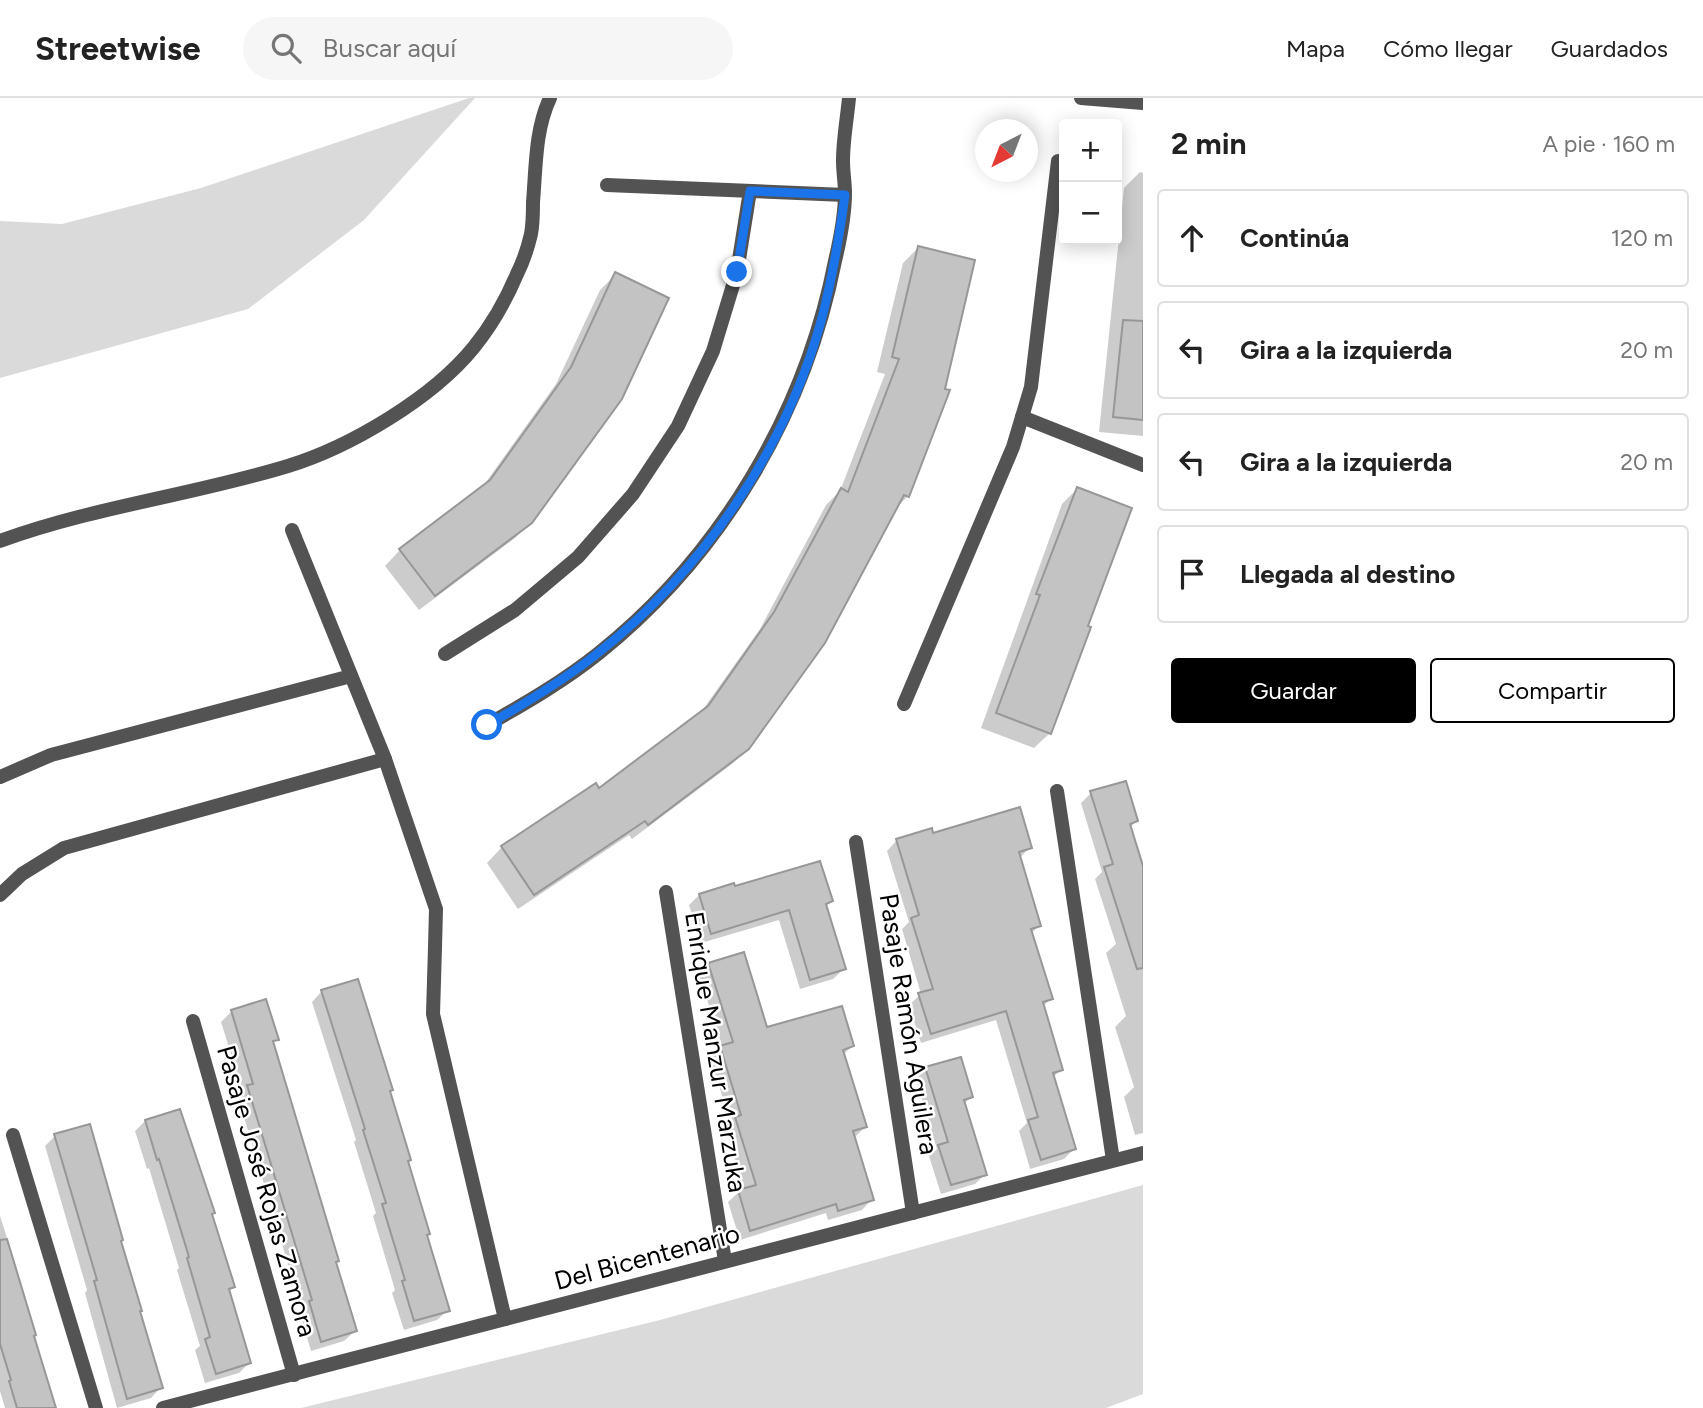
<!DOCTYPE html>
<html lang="es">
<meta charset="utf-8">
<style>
:root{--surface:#fff;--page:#f6f6f6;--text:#222;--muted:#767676;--line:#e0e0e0;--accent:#000}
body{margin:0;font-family:Figtree,sans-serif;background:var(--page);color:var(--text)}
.controls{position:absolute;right:21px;top:21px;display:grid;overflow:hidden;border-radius:7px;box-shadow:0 4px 18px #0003}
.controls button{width:63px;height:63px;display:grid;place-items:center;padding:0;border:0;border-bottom:2px solid var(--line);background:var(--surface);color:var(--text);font:35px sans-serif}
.compass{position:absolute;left:975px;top:21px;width:63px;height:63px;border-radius:50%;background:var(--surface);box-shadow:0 4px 18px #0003;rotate:222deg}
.stop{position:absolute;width:21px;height:21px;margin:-16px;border:5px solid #1a73e8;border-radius:50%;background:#fff}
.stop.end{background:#1a73e8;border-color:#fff;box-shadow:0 2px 7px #0008}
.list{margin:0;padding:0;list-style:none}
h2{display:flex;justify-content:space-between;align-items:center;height:91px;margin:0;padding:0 28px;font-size:30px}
h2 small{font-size:23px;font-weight:400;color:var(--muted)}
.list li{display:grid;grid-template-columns:46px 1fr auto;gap:21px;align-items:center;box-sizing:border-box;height:98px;margin:0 14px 14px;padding:0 14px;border:2px solid var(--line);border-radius:7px}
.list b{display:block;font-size:26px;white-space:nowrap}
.list em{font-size:23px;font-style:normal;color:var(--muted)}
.actions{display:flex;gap:14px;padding:21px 28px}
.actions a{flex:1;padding:16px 0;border:2px solid var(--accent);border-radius:7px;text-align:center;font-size:24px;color:var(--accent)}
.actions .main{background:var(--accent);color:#fff}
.icon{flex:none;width:38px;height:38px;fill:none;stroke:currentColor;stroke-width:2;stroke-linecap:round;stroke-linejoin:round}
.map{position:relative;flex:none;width:1143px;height:1310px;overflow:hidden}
header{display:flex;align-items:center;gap:42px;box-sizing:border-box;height:98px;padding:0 35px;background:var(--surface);border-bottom:2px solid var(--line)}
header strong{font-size:33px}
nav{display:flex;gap:38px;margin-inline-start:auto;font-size:24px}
.search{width:490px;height:63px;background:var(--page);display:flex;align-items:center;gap:18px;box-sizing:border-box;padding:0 24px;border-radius:38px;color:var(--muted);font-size:26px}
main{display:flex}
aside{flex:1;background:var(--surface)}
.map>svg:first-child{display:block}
.green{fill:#dadada}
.shadow{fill:#0003}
.building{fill:#c3c3c3;stroke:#979797;stroke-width:2}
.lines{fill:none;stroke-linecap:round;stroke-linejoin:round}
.service{stroke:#535353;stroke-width:14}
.minor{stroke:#535353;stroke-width:14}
.route{stroke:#1a73e8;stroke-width:9}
.labels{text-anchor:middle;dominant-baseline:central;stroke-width:5;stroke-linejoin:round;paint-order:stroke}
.street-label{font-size:26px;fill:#000;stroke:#fff}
</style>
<header>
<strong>Streetwise</strong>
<div class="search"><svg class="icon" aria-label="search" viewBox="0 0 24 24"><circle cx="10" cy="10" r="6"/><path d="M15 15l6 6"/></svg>Buscar aquí</div>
<nav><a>Mapa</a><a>Cómo llegar</a><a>Guardados</a></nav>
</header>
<main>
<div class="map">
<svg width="1143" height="1310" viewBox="0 0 1143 1310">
<rect width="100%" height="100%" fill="#fff"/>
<g class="green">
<polygon points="469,0 475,0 364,122 248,211 0,280 0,123 62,126 201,90"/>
<polygon points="1143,1087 1143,1296 1106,1310 301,1310 660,1222"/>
</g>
<g class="shadow">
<polygon points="1140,74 1143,75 1143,338 1099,334 1124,90"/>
<polygon points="918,150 908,398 893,413 748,650 732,666 632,741 629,737 518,811 487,765 502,749 595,687 599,692 699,617 760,531 826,407 840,393 885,276 877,274 903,165"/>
<polygon points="616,176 531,424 515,440 419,512 385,468 400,452 481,391 556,286 600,192"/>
<polygon points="1077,391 1050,635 1034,650 981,630 1062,406"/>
<polygon points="1091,695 1136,723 1130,730 1143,774 1143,1035 1135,1037 1124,999 1134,989 1115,929 1126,918 1106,855 1116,846 1095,781 1102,774 1081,705"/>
<polygon points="932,737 1030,749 1019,761 1039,827 1031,836 1051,901 1042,909 1061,971 1053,980 1074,1051 1064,1061 1030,1071 1019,1033 1027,1025 996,922 921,945 909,907 921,896 902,831 909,824 887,753 897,742"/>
<polygon points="734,791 831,803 825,809 844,871 833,881 800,891 779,822 701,845 689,807 699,797"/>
<polygon points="709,866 766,932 852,948 843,957 865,1029 854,1040 872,1101 862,1112 828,1122 826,1115 740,1142 728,1104 739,1094 744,1092 726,1031 731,1026 710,959 722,948 699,877"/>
<polygon points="322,893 388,994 425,1138 448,1212 437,1222 404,1232 392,1195 395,1192 373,1118 376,1115 354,1044 356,1042 312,904"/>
<polygon points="232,913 277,941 272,946 355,1233 344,1243 311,1253 300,1215 302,1213 238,999 243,994 221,924"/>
<polygon points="926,971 971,999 963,1007 985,1076 975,1086 941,1096 929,1058 937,1051 916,981"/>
<polygon points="145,1023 211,1116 233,1189 228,1194 249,1265 239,1275 205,1285 195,1252 200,1248 177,1172 179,1170 149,1070 147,1071 135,1033"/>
<polygon points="55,1038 119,1144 161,1289 151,1300 117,1310 85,1195 87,1192 45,1048"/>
<polygon points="0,1118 15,1165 13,1167 33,1238 55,1310 5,1310 0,1293"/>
</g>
<g class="building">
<polygon points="918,148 975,162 945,291 950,292 909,399 904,397 825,545 749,651 648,727 645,723 534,797 501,748 596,685 599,690 708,608 774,514 841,390 848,394 899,261 892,259"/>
<polygon points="615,174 669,200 622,301 532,425 435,498 399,451 490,382 571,269"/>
<polygon points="1123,222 1143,223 1143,322 1113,319"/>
<polygon points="1077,389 1132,410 1088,528 1091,529 1051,636 996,615 1040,497 1036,496"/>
<polygon points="1126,683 1138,723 1130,726 1143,768 1143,870 1137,871 1104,769 1113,766 1090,693"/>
<polygon points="1020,709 1032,750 1019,754 1041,828 1031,831 1053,901 1043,904 1063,972 1053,975 1076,1051 1041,1062 1028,1022 1038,1019 1006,913 931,936 918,895 933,891 911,820 919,817 896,741 932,730 933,735"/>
<polygon points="820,763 833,803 826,806 846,871 810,882 789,812 711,836 699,796 734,785 735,788"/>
<polygon points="744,854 767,929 842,908 854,948 843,952 867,1029 853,1033 874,1102 838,1113 836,1106 750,1133 738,1092 756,1087 735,1019 741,1017 720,948 733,944 708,865"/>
<polygon points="358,881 393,992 390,993 411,1062 408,1063 430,1136 427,1137 450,1213 414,1223 402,1183 405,1182 382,1106 386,1105 363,1032 365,1031 321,892"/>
<polygon points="266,901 279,942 273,943 339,1163 336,1164 357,1233 321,1244 309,1203 312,1202 247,987 253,986 231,912"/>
<polygon points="961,959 973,999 964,1002 987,1077 951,1087 938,1047 948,1044 925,969"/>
<polygon points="180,1011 215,1115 212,1116 235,1189 229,1191 251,1265 216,1276 205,1241 210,1239 187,1160 189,1159 159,1061 157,1062 145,1022"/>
<polygon points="90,1026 123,1142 121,1143 142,1213 140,1213 163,1290 127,1301 94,1183 97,1182 54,1036"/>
<polygon points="7,1141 36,1237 34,1238 56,1310 17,1310 9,1283 11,1282 0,1246 0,1142"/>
</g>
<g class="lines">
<g class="service">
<polyline points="607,87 845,97"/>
<polyline points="1022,319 1143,367"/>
<polyline points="292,432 385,661 436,811 435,849"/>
<path d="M0 443C93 409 193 397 288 368 350 349 433 300 474 249 492 227 506 202 517 176 523 164 528 149 531 136 533 126 533 115 533 104 536 69 535 32 550 0"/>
<polyline points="445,556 515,512 578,459 633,396 678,328 713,253 737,174 750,93"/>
<polyline points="904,606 1013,349 1031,289 1058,63"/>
<path d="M487 627C526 605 564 583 599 555 720 458 805 316 835 163 840 142 845 117 845 95 845 85 843 74 843 63 843 42 847 21 849 0"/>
<polyline points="0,679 51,657 351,578"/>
<polyline points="0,797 22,776 64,750 385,661"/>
</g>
<g class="minor">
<polyline points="1081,0 1143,5"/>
<polyline points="1057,693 1113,1062"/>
<polyline points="856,744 913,1115"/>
<polyline points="666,794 725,1163"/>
<polyline points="435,849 433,916 505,1221"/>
<polyline points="193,923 294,1277"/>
<polyline points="13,1037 96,1310"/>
<polyline points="163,1310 1143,1055"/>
</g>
</g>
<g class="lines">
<path class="route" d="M487 627C526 605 563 583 598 555 702 473 784 354 820 227 832 184 839 141 845 97L750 93 737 174"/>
</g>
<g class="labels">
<g class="street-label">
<text transform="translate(909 926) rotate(81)">Pasaje Ramón Aguilera</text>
<text transform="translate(716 954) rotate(81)">Enrique Manzur Marzuka</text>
<text transform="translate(267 1093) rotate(74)">Pasaje José Rojas Zamora</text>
<text transform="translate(647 1159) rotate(-15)">Del Bicentenario</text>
</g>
</g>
</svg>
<div class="controls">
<button>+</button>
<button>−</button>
</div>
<svg class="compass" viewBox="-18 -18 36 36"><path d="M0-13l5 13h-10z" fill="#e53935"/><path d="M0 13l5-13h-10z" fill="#767676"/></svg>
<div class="stop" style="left:487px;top:627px"></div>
<div class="stop end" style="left:737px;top:174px"></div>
</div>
<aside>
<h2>2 min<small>A pie · 160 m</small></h2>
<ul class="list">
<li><svg class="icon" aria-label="ahead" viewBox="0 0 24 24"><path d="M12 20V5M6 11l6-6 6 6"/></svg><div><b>Continúa</b></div><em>120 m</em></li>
<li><svg class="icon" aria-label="left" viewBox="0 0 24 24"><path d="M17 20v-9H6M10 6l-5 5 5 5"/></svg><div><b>Gira a la izquierda</b></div><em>20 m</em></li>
<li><svg class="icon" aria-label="left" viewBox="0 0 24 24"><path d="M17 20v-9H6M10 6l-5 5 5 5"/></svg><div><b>Gira a la izquierda</b></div><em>20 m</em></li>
<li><svg class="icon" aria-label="arrive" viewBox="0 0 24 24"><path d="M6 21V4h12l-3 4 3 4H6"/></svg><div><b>Llegada al destino</b></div></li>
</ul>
<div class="actions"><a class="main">Guardar</a><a>Compartir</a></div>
</aside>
</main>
